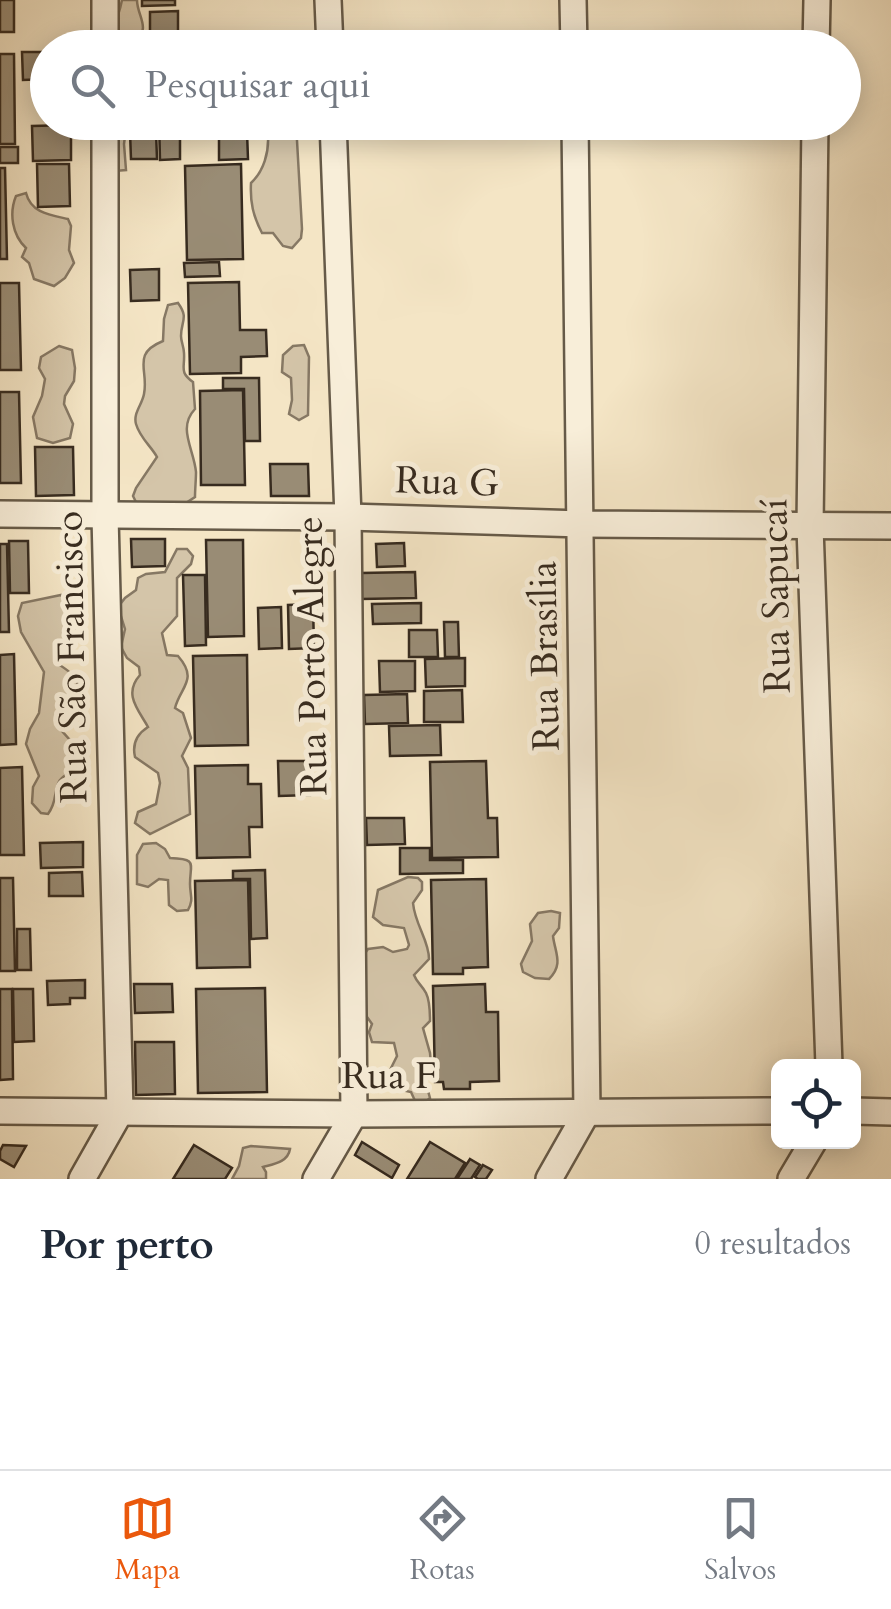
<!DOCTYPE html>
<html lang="pt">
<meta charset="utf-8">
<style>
:root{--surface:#fff;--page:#f2f2f3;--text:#1f2937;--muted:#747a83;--line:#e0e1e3;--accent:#ea580c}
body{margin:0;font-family:Cardo,serif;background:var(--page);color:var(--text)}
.controls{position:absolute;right:30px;bottom:30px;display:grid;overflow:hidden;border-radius:15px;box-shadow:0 5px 25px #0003}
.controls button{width:90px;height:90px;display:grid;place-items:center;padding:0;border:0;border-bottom:2px solid var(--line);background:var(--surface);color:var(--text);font:50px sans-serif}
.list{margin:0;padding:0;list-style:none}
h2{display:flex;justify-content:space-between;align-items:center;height:130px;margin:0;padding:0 40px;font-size:42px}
h2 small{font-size:32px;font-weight:400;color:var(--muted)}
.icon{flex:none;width:55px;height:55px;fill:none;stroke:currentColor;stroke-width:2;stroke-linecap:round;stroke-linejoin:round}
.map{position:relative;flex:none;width:891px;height:1179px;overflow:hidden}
.search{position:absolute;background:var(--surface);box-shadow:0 5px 25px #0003;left:30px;right:30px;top:30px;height:110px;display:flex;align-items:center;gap:25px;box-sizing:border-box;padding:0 35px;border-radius:55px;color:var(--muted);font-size:38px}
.sheet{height:290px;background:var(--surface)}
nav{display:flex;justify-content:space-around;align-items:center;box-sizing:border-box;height:140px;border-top:2px solid var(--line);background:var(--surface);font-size:28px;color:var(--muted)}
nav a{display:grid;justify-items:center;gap:5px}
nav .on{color:var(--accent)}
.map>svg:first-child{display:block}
.green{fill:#d4c5a9;stroke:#867864;stroke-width:2.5}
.building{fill:#998c75;stroke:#372b1f;stroke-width:2.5}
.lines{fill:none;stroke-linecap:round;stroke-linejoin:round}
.minor-casing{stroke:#665a48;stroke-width:30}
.minor{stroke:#f8eed9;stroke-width:25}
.labels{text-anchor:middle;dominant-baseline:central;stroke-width:10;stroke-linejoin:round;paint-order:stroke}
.street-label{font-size:38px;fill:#372b1f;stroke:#f8eed9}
</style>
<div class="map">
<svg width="891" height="1179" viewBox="0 0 891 1179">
<rect width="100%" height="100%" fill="#f4e5c5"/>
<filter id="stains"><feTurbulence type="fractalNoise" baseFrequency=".002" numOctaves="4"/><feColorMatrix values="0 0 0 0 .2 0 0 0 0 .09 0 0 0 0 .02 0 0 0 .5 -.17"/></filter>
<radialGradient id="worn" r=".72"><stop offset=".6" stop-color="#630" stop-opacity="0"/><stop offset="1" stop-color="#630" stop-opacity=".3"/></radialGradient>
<g class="green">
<path d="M122 0H137C137 16 151 27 136 42V47H124L125 45C110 20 117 26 122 0Z"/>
<polygon points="116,123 138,123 126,128 124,144 126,170 115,171"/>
<path d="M239 123H296L302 229 301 238 292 248 283 246 273 233H262C253 216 250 202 251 183 264 171 269 152 268 135Z"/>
<path d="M26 193C31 213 50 215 68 219L71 226 69 250 74 263 65 278 54 286 34 279 29 263 22 257 26 248C12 235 9 213 16 196Z"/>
<path d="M178 303C189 318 181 321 181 336 181 342 184 347 184 353 185 368 179 372 193 382L195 409C177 428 194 449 196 472 196 480 195 489 195 497L175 510 138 506 133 496 136 488 157 457C151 446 140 438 136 424 133 413 142 405 144 394 149 370 131 354 163 341L164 319 168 305Z"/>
<polygon points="304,345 309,357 308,415 299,420 289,414 292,400 291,378 282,372 283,355 293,346"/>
<polygon points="59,346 72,350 75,368 74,381 65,396 64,404 73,424 70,438 53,443 37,438 33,417 42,396 45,379 39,368 41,357"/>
<path d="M177 549H187L193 556 191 564 177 578V616L162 633 167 655 178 656C199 680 180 687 175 708L183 713 191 738 182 756 188 768 190 814 150 834 135 823 138 812 156 804 160 783 158 773 135 757C132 744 137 734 148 727 138 709 123 694 140 675L139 667 127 658 121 647 125 629 118 607 125 598 136 590 138 578 146 574 165 572Z"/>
<path d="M61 595 73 614 75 645 61 655 56 663C99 687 66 696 62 731L78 749 81 762C75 770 66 773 60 780 53 790 58 801 48 814L41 813 32 803 33 787 39 776 26 744 30 729 39 713 44 672 21 632 18 616 22 603Z"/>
<path d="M156 843 165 849 170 858C198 859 190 863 190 884 190 896 194 899 188 910L177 911 169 905 168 880 159 879 148 887 137 884V855L143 844Z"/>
<path d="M408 877 418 878 422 882V890L413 903C415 925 429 940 429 959L414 975C417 983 422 985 426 993 430 1001 430 1012 430 1021L423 1028 430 1053 431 1064 425 1080 430 1098 422 1105 416 1103 411 1092 392 1088 388 1074 397 1056 394 1043 372 1042 369 1032 372 1024 360 1007 363 956 368 949 383 947 393 952 407 949 409 945 404 928 383 925 373 917 378 890Z"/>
<path d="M551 911 560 913 559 928 553 936C555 953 564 964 549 979L535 978 523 972 521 964 532 941 530 924 538 913Z"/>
<path d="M251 1146 290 1149C288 1162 274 1164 263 1167L266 1172V1179H232L239 1166 243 1148Z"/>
</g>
<g class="building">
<rect x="0" y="0" width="14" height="32"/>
<polygon points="142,0 175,0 175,5 142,6"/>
<polygon points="178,11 178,34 150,35 150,12"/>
<polygon points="194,44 194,48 145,48 145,45"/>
<polygon points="22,52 48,52 48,79 23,80"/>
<polygon points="0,54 14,54 15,144 0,144"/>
<polygon points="159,122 180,122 180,159 160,160"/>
<rect x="187" y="122" width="33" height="7"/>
<polygon points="71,125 71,160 33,161 32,126"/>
<polygon points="156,131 157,159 131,159 130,132"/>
<polygon points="247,132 248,159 219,160 219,133"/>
<rect x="0" y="147" width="18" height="16"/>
<polygon points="37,164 69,164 70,206 38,207"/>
<polygon points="241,164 243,259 187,260 185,166"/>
<polygon points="0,168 5,168 7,259 0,259"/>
<polygon points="219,262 220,276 185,277 184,263"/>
<polygon points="159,269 159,300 131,301 130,270"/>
<polygon points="239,282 240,330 266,330 267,356 241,357 241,373 190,374 188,283"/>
<polygon points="0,283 19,283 21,370 0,370"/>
<polygon points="223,378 259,378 260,441 245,441 244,389 223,389"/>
<polygon points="243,390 245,485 201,485 200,391"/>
<polygon points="0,392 19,392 21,483 0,483"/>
<polygon points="35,447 73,447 74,495 36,496"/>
<polygon points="270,464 308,464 309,496 271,496"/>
<polygon points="131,539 165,539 165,566 132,567"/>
<polygon points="206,540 243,540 244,636 208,637"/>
<polygon points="9,541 28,541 29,593 10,593"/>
<polygon points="404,543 405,566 377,567 376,544"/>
<polygon points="0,544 7,544 9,632 0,632"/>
<polygon points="415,572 416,598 361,599 361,573"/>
<polygon points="183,575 205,575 206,645 185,646"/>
<polygon points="421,603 421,623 373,624 372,604"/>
<polygon points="313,604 314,648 289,649 288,605"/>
<polygon points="281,607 282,648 259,649 258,608"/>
<polygon points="444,622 458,622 459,657 445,657"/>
<polygon points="409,630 437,630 438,657 409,657"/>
<polygon points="14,654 16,744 0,745 0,655"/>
<polygon points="247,655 248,745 195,746 193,656"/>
<polygon points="465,658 465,686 426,687 425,659"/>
<polygon points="379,661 415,661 415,691 380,692"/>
<polygon points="462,690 463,722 424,722 424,691"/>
<polygon points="407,694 408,723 365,724 364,695"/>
<polygon points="440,725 441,755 390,756 389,726"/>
<polygon points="278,761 309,761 310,795 279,796"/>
<polygon points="486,761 488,818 497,818 498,857 432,858 430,762"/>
<polygon points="248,765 248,784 261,784 262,827 249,827 250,857 197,858 195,766"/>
<polygon points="22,767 24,855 0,855 0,768"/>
<polygon points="366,818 404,818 405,844 367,845"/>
<polygon points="83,842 83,867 41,868 40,843"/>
<polygon points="400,848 430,848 430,860 463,860 463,873 400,874"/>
<polygon points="265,870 267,938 251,939 250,879 233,879 233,871"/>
<polygon points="82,872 83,896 49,896 49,873"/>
<polygon points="0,878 13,878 15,971 0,971"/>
<polygon points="486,879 488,967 463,968 463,974 433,974 431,880"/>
<polygon points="248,880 250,967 197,968 195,881"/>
<polygon points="17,929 30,929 31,970 17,970"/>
<polygon points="85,980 85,998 70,998 70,1004 48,1005 47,981"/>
<polygon points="134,984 172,984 173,1012 135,1013"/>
<polygon points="485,984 486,1012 498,1012 499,1081 470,1082 470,1089 444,1089 443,1082 435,1082 433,986"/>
<polygon points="265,988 267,1092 198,1093 196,989"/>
<polygon points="0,989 12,989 13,1079 0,1080"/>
<polygon points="13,989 33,989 34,1041 14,1042"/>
<polygon points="135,1042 174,1042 175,1094 136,1095"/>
<polygon points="362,1142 399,1165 392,1178 355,1155"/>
<polygon points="430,1142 465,1163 455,1179 407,1179"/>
<polygon points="3,1145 26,1146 14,1167 0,1159 0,1151"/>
<polygon points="194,1145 232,1168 225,1179 173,1179"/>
<polygon points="470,1159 480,1165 471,1179 457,1179"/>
<polygon points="483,1165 492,1170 486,1179 478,1179 475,1177"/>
</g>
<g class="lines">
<defs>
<g id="minor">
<polyline points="105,0 105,48"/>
<polyline points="328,0 330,48"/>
<polyline points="573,0 574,48"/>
<polyline points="816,48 817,0"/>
<polyline points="815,122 810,527 829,1066"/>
<polyline points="0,514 348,517 582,524 891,526"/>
<polyline points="0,1111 354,1114 778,1111"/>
<polyline points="854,1111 891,1112"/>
<polyline points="82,1179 120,1112 105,516 105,122"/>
<polyline points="316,1179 354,1114 348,517 333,122"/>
<polyline points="549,1179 587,1112 575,122"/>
<polyline points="791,1179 813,1142"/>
</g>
</defs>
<use href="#minor" class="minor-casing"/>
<use href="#minor" class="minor"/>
</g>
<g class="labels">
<g class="street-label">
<text transform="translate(447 482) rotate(2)">Rua G</text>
<text transform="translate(776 596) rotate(-91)">Rua Sapucaí</text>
<text transform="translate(312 656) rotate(-91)">Rua Porto Alegre</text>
<text transform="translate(545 656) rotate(-91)">Rua Brasília</text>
<text transform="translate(72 657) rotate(-91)">Rua São Francisco</text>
<text x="389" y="1076">Rua F</text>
</g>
</g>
<rect width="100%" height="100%" filter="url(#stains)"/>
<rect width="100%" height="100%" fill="url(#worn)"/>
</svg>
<div class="controls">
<button><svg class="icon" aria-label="locate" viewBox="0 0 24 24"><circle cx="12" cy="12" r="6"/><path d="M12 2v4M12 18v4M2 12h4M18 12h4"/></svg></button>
</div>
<div class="search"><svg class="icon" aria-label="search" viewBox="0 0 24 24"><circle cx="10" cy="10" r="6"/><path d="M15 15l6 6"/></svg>Pesquisar aqui</div>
</div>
<section class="sheet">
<h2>Por perto<small>0 resultados</small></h2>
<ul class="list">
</ul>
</section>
<nav>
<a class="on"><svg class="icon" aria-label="map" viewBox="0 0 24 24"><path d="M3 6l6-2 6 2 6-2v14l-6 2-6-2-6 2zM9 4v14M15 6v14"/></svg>Mapa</a>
<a><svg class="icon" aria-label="directions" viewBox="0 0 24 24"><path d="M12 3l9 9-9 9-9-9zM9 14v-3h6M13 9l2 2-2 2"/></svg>Rotas</a>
<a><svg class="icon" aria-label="saved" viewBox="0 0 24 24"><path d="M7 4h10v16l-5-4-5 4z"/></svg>Salvos</a>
</nav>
